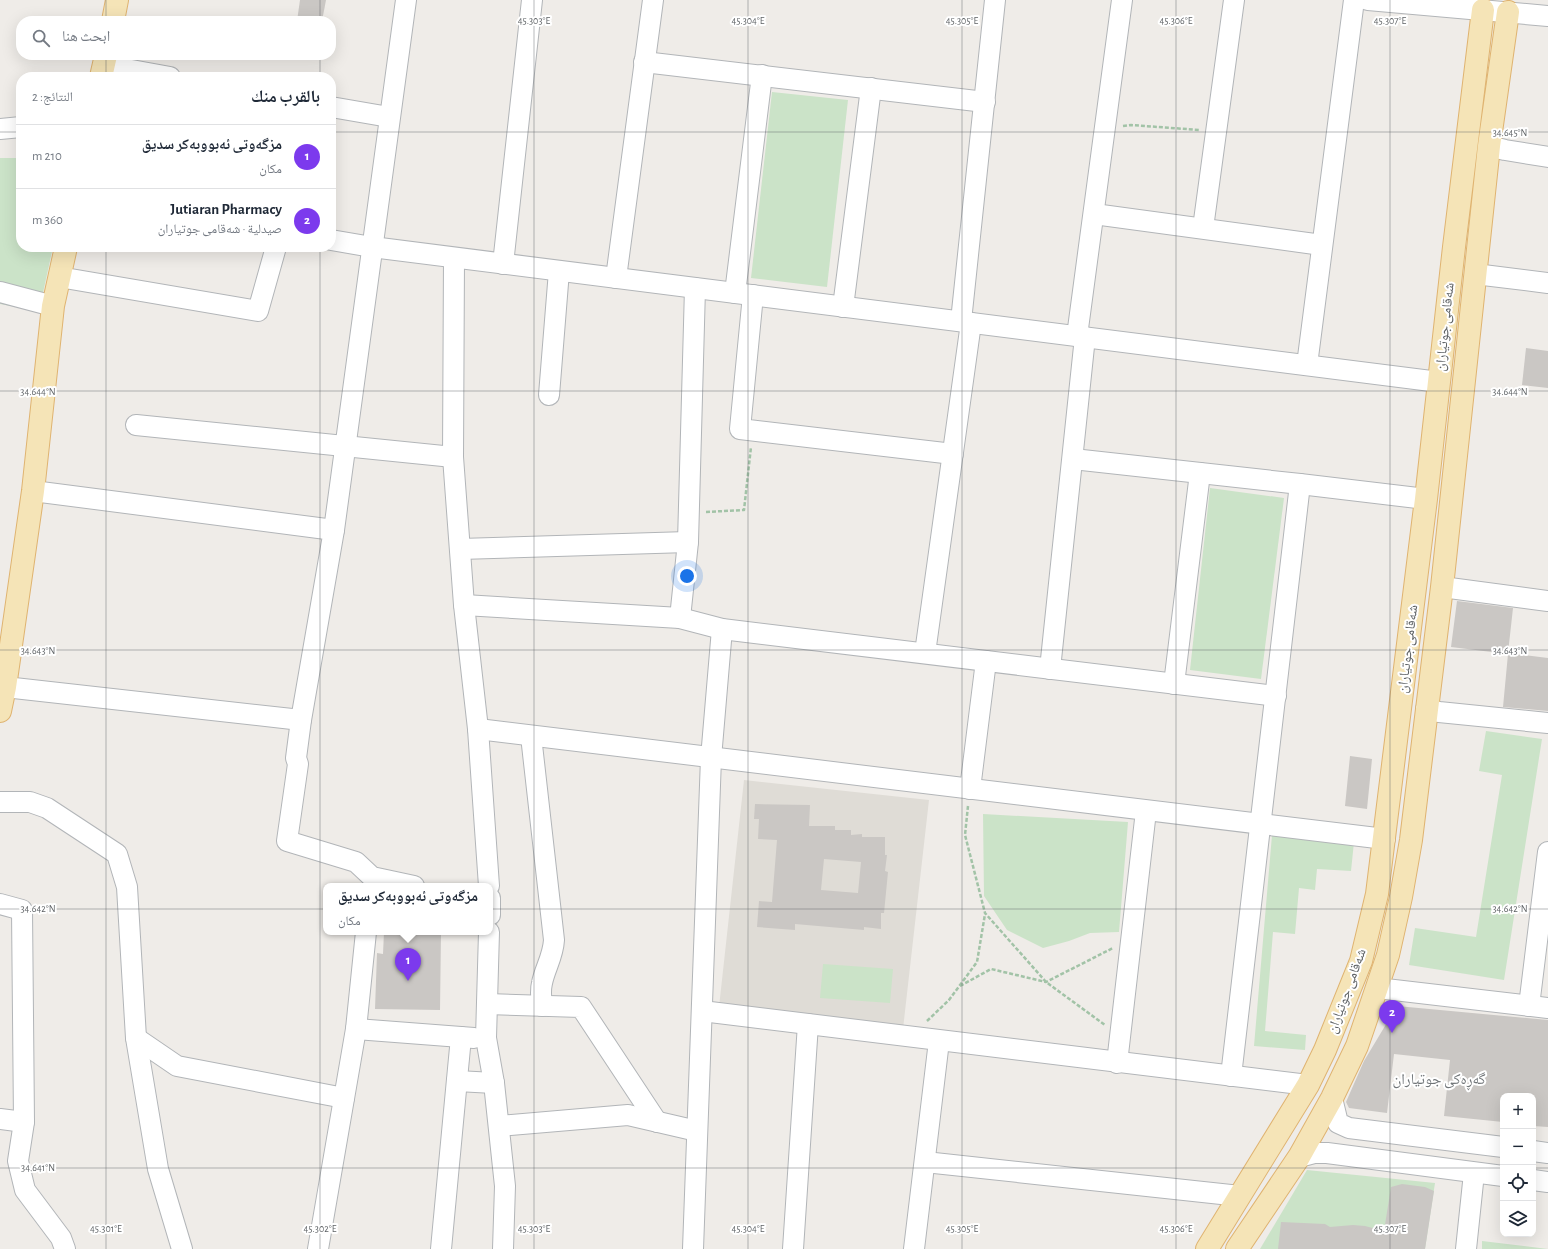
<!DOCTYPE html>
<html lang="ar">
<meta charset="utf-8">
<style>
:root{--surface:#fff;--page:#f2f2f3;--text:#1f2937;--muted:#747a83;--line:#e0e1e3;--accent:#7c3aed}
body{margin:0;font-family:"Alegreya Sans","Noto Naskh Arabic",sans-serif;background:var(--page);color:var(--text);direction:rtl}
.controls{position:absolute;right:12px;bottom:12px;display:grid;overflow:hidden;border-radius:8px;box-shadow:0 4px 16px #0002}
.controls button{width:36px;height:36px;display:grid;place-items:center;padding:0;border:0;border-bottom:1px solid var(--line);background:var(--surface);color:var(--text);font:20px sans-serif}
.you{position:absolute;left:687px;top:576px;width:14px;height:14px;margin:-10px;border:3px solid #fff;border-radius:50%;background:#1a73e8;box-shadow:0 0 0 6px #1a73e833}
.badge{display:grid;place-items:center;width:26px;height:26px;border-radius:50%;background:var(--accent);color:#fff;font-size:13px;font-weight:700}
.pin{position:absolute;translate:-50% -33px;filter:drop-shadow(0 1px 2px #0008)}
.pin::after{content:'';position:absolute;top:21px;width:14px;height:12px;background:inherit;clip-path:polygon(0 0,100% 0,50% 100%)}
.popup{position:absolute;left:323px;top:883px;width:170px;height:52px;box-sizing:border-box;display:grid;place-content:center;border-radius:8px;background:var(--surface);filter:drop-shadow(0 1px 3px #0005);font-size:13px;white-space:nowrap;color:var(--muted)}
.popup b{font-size:15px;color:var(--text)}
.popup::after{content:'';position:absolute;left:50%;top:100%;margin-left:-8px;border:8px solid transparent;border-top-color:var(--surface)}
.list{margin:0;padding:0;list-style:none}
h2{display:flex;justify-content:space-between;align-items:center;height:52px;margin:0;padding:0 16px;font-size:17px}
h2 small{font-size:13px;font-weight:400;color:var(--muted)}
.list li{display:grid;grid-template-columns:26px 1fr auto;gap:12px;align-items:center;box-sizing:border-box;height:64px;padding:0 16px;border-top:1px solid var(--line)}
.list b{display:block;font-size:15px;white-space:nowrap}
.list p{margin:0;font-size:13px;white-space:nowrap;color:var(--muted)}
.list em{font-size:13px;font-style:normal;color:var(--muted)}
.icon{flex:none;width:22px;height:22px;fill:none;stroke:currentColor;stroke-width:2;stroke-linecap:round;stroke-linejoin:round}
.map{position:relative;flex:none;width:1548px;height:1249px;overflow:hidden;direction:ltr}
.search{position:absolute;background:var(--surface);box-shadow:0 4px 16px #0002;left:16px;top:16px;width:320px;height:44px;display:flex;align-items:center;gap:10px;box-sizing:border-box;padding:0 14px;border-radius:16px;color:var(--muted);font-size:15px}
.panel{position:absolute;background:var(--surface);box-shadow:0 4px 16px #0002;left:16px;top:72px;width:320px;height:180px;border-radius:16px;direction:rtl}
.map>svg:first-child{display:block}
.education{fill:#dfdcd6}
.green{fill:#cbe3c8}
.building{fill:#cac7c4;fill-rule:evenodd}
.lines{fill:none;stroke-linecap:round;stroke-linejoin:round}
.minor-casing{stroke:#b2b5b8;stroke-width:22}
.major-casing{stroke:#dfb370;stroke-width:24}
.path{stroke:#a2c3a7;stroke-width:2.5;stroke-dasharray:4 2;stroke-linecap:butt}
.minor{stroke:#fff;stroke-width:20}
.major{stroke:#f5e4b7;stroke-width:22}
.ticks{fill:none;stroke:#5f6366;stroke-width:1;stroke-opacity:0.45}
.labels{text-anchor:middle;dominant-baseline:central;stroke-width:4;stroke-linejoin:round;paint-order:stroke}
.street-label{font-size:14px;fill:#5f6366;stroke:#fff}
.neighbourhood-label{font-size:15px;fill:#707578;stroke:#fff}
.ticks-label{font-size:10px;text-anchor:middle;fill:#5f6366;stroke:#fff;stroke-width:4;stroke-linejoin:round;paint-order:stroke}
</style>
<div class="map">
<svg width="1548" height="1249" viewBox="0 0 1548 1249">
<rect width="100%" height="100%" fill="#efece8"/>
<polygon class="education" points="744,780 929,800 903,1029 719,1007"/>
<g class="green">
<polygon points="772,92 848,100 827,287 751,278"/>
<polygon points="0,158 21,158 21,247 53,247 39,311 0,304"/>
<polygon points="1210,488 1284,498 1261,679 1190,670"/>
<polygon points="1486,731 1542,739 1504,980 1409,965 1415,928 1476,937 1502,775 1479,771"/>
<polygon points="983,814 1128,822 1119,932 1090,933 1069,941 1043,948 1007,930 984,896"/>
<polygon points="1272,835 1354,842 1351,871 1317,869 1315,890 1299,888 1295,934 1273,932 1265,1031 1306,1035 1305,1050 1254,1046"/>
<polygon points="823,964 893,969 890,1003 820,998"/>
<polygon points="1307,1170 1435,1183 1425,1249 1260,1249"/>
<polygon points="1482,1241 1548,1249 1482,1249"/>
</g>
<g class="building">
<polygon points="300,0 326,0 322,21 297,21"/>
<polygon points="1526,348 1548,351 1548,388 1522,385"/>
<polygon points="1457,601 1513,608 1508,653 1548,658 1548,711 1503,707 1508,654 1451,647"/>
<polygon points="1350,756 1372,759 1367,809 1345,806"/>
<path d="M755 804 810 805 809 826H835V830H851V835L862 834V837H885V855H887L885 871 888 872 884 913H881V929L864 927V930L795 924V930L757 927 759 901 772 902 777 840 758 839 759 819H754ZM824 859 861 862 858 893 821 890Z"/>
<polygon points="384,932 441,932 440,1010 375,1009 377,953 383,954"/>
<polygon points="1397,1006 1548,1020 1548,1127 1533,1126 1533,1096 1503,1096 1503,1122 1444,1116 1450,1060 1394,1054 1387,1113 1349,1108 1346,1102 1364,1061"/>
<polygon points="1402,1184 1425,1187 1434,1191 1425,1249 1278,1249 1281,1222 1325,1224 1330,1227 1353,1225 1365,1226 1384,1231 1391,1187"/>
</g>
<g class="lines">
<defs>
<g id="minor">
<polyline points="406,0 334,530 301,720 296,758 298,764 287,841 356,862 372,877 414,886"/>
<polyline points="1368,0 1548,16"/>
<polyline points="644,62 985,102"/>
<polyline points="104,65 170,77"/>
<polyline points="331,107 389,117"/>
<polyline points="0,129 21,127"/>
<polyline points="1489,146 1505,150 1548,157"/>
<polyline points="1094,214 1322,245"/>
<polyline points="1203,228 1234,0"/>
<polyline points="331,240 372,247 1439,382"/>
<polyline points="454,258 453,457 464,605 478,729 489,886"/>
<polyline points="503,264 532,0"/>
<polyline points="1475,274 1548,283"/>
<polyline points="59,277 258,311 276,247"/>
<polyline points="616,278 653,0"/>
<polyline points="0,292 53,306"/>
<polyline points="735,293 762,75"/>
<polyline points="753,295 740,429 953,454"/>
<polyline points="843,307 871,88"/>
<polyline points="961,321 995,0"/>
<polyline points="1077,336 1122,0"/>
<polyline points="1307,365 1354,0"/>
<polyline points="549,395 559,271"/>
<polyline points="136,425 453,457"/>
<polyline points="1073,459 1300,484 1426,499"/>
<polyline points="33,491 334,530"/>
<polyline points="460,549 688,542"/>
<polyline points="1442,587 1548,601"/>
<polyline points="464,605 680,618 722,629 1276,696"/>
<polyline points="680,618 688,542 695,288"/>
<polyline points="925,653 971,323"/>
<polyline points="1050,669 1085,337"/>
<polyline points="1174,684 1200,473"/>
<polyline points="5,687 301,720"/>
<polyline points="1426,709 1439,712 1548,723"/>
<polyline points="478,729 1385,839"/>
<path d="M531 736 554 940C553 957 545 968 542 983 540 991 541 998 542 1006"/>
<polyline points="970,789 986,661"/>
<polyline points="0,802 30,802 47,808 117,854 127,887 136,1038 158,1169 182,1249"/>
<polyline points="490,898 490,915"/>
<polyline points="0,904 22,910 24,1122 18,1161 25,1190 61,1238 65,1249"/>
<polyline points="489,932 486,1038 494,1083 505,1186 503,1249"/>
<polyline points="1377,988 1548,1008"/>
<polyline points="487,1004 581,1007 657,1122"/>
<polyline points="1529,1006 1548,852"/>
<polyline points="702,1011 1308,1085"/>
<polyline points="356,1029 474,1038"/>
<polyline points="136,1038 177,1066 344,1098"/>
<polyline points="1117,1063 1146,811"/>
<polyline points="1231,1076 1300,484"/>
<polyline points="457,1081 494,1083"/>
<polyline points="1332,1098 1338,1123 1349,1128 1503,1147"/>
<polyline points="0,1119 24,1122"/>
<polyline points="499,1126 628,1115 697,1131"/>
<polyline points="1533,1151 1548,1153"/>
<polyline points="1299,1157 1314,1153 1327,1153 1503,1176"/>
<polyline points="925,1162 1240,1196"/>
<polyline points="1533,1180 1548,1182"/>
<polyline points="318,1249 356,1029 366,932"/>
<polyline points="441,1249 461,1037"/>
<polyline points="693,1249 711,758 722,629"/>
<polyline points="793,1249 808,1024"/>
<polyline points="914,1249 939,1041"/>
<polyline points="1466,1249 1474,1173"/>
</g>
<g id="major">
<polyline points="113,21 117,0"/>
<polyline points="101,77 106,55"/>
<polyline points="0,711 5,687 33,491 53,306 66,247"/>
<polyline points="1207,1249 1308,1085 1325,1050 1361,961 1377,894 1426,499 1454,247 1483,10"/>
<polyline points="1237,1249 1299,1157 1332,1098 1357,1046 1388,955 1401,897 1411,840 1442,587 1489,146 1508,12"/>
</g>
</defs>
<use href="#minor" class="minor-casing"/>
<use href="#major" class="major-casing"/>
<g class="path">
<polyline points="1123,126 1131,125 1199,130"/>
<polyline points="706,512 744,510 751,447"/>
<polyline points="968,806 965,835 985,913 1046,982 1105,1025"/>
<polyline points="960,986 991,969 1046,982 1113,948"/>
<polyline points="927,1021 949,1000 977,962 985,914"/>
</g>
<use href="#minor" class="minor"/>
<use href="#major" class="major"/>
</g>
<path class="ticks" d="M106 0V21M320 0V21M534 0V1249M748 0V1249M962 0V1249M1176 0V1249M1390 0V1249M106 55V77M320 55V77M0 132H21M331 132H1548M106 247V1249M320 247V1249M0 391H1548M0 650H1548M0 909H1548M0 1168H1503M1533 1168H1548"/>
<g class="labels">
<g class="street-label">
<text transform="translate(1445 327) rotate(-84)">شەقامی جوتیاران</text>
<text transform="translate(1408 649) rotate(-83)">شەقامی جوتیاران</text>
<text transform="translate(1347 991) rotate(-70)">شەقامی جوتیاران</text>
</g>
<g class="neighbourhood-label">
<text x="1439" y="1079">گەڕەکی جوتیاران</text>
</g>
</g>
<g class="ticks-label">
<text x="534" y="24">45.303°E</text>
<text x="748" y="24">45.304°E</text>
<text x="962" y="24">45.305°E</text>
<text x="1176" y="24">45.306°E</text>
<text x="1390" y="24">45.307°E</text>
<text x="1510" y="136">34.645°N</text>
<text x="38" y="395">34.644°N</text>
<text x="1510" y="395">34.644°N</text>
<text x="38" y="654">34.643°N</text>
<text x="1510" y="654">34.643°N</text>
<text x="38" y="912">34.642°N</text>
<text x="1510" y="912">34.642°N</text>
<text x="38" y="1171">34.641°N</text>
<text x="106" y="1232">45.301°E</text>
<text x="320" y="1232">45.302°E</text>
<text x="534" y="1232">45.303°E</text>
<text x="748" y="1232">45.304°E</text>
<text x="962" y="1232">45.305°E</text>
<text x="1176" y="1232">45.306°E</text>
<text x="1390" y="1232">45.307°E</text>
</g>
</svg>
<div class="controls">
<button>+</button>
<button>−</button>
<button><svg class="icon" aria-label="locate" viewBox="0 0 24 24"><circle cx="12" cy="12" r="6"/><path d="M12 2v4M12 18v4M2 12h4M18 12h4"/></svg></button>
<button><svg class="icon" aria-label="layers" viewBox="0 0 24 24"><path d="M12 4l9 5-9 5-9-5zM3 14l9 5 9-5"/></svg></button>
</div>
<div class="you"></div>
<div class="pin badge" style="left:408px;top:981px">1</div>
<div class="popup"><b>مزگەوتی ئەبووبەکر سدیق</b>مكان</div>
<div class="pin badge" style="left:1392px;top:1033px">2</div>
<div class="search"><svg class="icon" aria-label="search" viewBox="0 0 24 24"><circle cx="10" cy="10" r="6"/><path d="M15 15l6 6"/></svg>ابحث هنا</div>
<section class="panel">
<h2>بالقرب منك<small>النتائج: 2</small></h2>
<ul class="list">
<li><span class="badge">1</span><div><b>مزگەوتی ئەبووبەکر سدیق</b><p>مكان</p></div><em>210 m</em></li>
<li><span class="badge">2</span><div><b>Jutiaran Pharmacy</b><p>صيدلية · شەقامی جوتیاران</p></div><em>360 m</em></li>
</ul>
</section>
</div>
